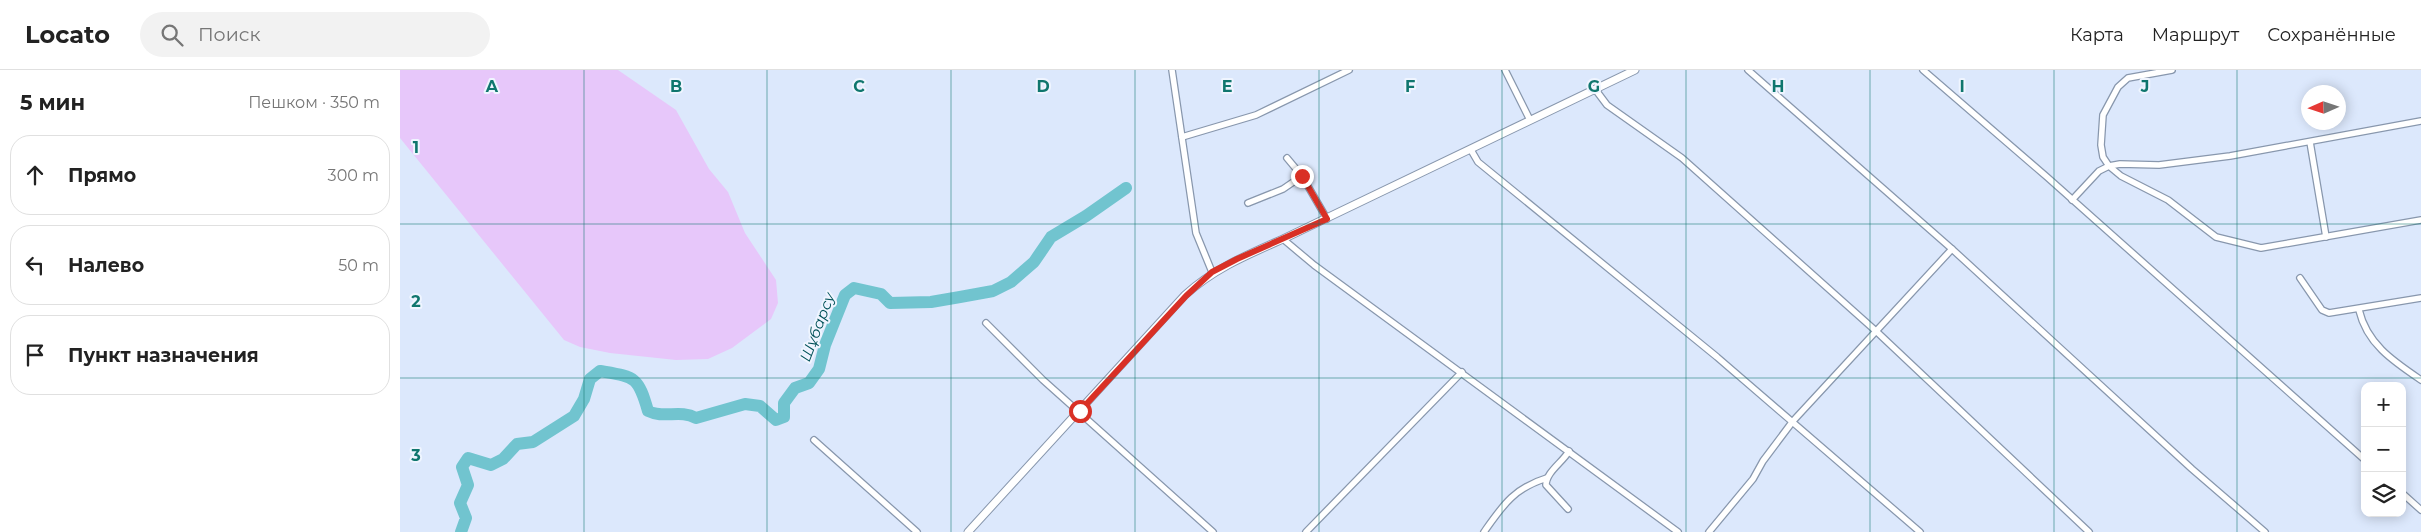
<!DOCTYPE html>
<html lang="ru">
<meta charset="utf-8">
<style>
:root{--surface:#fff;--page:#f2f2f2;--text:#222;--muted:#767676;--line:#e0e0e0}
body{margin:0;font-family:Montserrat,sans-serif;background:var(--page);color:var(--text)}
.controls{position:absolute;right:15px;bottom:15px;display:grid;overflow:hidden;border-radius:10px;box-shadow:0 2px 12px #0003}
.controls button{width:45px;height:45px;display:grid;place-items:center;padding:0;border:0;border-bottom:1px solid var(--line);background:var(--surface);color:var(--text);font:25px sans-serif}
.compass{position:absolute;left:1901px;top:15px;width:45px;height:45px;border-radius:50%;background:var(--surface);box-shadow:0 2px 12px #0003;rotate:267deg}
.stop{position:absolute;width:15px;height:15px;margin:-11px;border:4px solid #d93025;border-radius:50%;background:#fff}
.stop.end{background:#d93025;border-color:#fff;box-shadow:0 1px 5px #0008}
.list{margin:0;padding:0;list-style:none}
h2{display:flex;justify-content:space-between;align-items:center;height:65px;margin:0;padding:0 20px;font-size:21px}
h2 small{font-size:16px;font-weight:400;color:var(--muted)}
.list li{display:grid;grid-template-columns:32px 1fr auto;gap:15px;align-items:center;box-sizing:border-box;height:80px;margin:0 10px 10px;padding:0 10px;border:1px solid var(--line);border-radius:20px}
.list b{display:block;font-size:19px;white-space:nowrap}
.list em{font-size:16px;font-style:normal;color:var(--muted)}
.icon{flex:none;width:28px;height:28px;fill:none;stroke:currentColor;stroke-width:2;stroke-linecap:round;stroke-linejoin:round}
.map{position:relative;flex:none;width:2021px;height:462px;overflow:hidden}
header{display:flex;align-items:center;gap:30px;box-sizing:border-box;height:70px;padding:0 25px;background:var(--surface);border-bottom:1px solid var(--line)}
header strong{font-size:24px}
nav{display:flex;gap:28px;margin-inline-start:auto;font-size:18px}
.search{width:350px;height:45px;background:var(--page);display:flex;align-items:center;gap:12px;box-sizing:border-box;padding:0 18px;border-radius:28px;color:var(--muted);font-size:19px}
main{display:flex}
aside{flex:1;background:var(--surface)}
.map>svg:first-child{display:block}
.green{fill:#e7c7fa}
.lines{fill:none;stroke-linecap:round;stroke-linejoin:round}
.river{stroke:#71c4cf;stroke-width:12}
.minor-casing{stroke:#8897ad;stroke-width:8}
.tertiary-casing{stroke:#8897ad;stroke-width:9}
.minor{stroke:#fff;stroke-width:5.5}
.tertiary{stroke:#fff;stroke-width:7}
.route{stroke:#d93025;stroke-width:6}
.grid{fill:none;stroke:#0f766e;stroke-width:1;stroke-opacity:0.55}
.labels{text-anchor:middle;dominant-baseline:central;stroke-width:4;stroke-linejoin:round;paint-order:stroke}
.water-label{font-size:15px;font-style:italic;fill:#015159;stroke:#eff5ff}
.grid-label{font-size:16px;text-anchor:middle;font-weight:bold;fill:#0f766e;stroke:#eff5ff;stroke-width:4;stroke-linejoin:round;paint-order:stroke}
</style>
<header>
<strong>Locato</strong>
<div class="search"><svg class="icon" aria-label="search" viewBox="0 0 24 24"><circle cx="10" cy="10" r="6"/><path d="M15 15l6 6"/></svg>Поиск</div>
<nav><a>Карта</a><a>Маршрут</a><a>Сохранённые</a></nav>
</header>
<main>
<aside>
<h2>5 мин<small>Пешком · 350 m</small></h2>
<ul class="list">
<li><svg class="icon" aria-label="ahead" viewBox="0 0 24 24"><path d="M12 20V5M6 11l6-6 6 6"/></svg><div><b>Прямо</b></div><em>300 m</em></li>
<li><svg class="icon" aria-label="left" viewBox="0 0 24 24"><path d="M17 20v-9H6M10 6l-5 5 5 5"/></svg><div><b>Налево</b></div><em>50 m</em></li>
<li><svg class="icon" aria-label="arrive" viewBox="0 0 24 24"><path d="M6 21V4h12l-3 4 3 4H6"/></svg><div><b>Пункт назначения</b></div></li>
</ul>
</aside>
<div class="map">
<svg width="2021" height="462" viewBox="0 0 2021 462">
<rect width="100%" height="100%" fill="#dce8fc"/>
<polygon class="green" points="0,0 218,0 276,40 309,99 328,122 345,163 376,210 378,233 371,249 332,278 308,289 276,290 210,283 180,277 164,270 0,68"/>
<g class="lines">
<path class="river" d="M61 462 66 448 60 433 68 415 62 397 68 388 91 395 103 389 117 374 133 372 174 346 184 329 190 309 200 301C235 307 238 306 248 341 264 349 280 339 296 348L345 334 360 336 376 350 384 347V333L395 318 409 313 419 299 425 275 445 225 454 218 481 224 490 233 531 232 560 227 593 221 611 212 634 192 651 167 686 146 726 118"/>
<defs>
<g id="minor">
<polyline points="772,0 796,163 812,202"/>
<polyline points="1105,0 1130,50"/>
<polyline points="1348,0 1552,179 1792,399 1865,462"/>
<polyline points="1523,0 1647,107 1965,390"/>
<polyline points="1772,0 1728,8 1718,17 1703,45 1701,75 1703,87 1709,96 1721,106 1768,130 1816,167 1861,178 2021,150"/>
<polyline points="1195,19 1207,35 1282,88 1477,262 1689,462"/>
<polyline points="782,67 856,45 949,0"/>
<polyline points="1910,72 1926,167"/>
<polyline points="1071,80 1078,92 1317,287 1520,462"/>
<polyline points="887,88 902,106 927,149"/>
<polyline points="1672,130 1699,101 1709,96 1720,94 1759,95 1830,86 2021,51"/>
<polyline points="848,133 883,119 902,106"/>
<polyline points="883,169 914,195 1278,462"/>
<polyline points="1900,208 1922,240 1929,243 2021,228"/>
<path d="M1959 240C1967 274 1993 291 2021 310"/>
<polyline points="586,253 643,310 813,462"/>
<polyline points="414,370 517,462"/>
<polyline points="2002,423 2021,440"/>
<path d="M1168 439 1146 415C1146 402 1163 392 1169 381"/>
<polyline points="906,462 1062,302"/>
<path d="M1084 462C1103 435 1114 418 1147 408"/>
<polyline points="1309,462 1353,409 1363,391 1393,351 1552,179"/>
</g>
<path id="tertiary" d="M568 462 785 225C815 198 847 185 883 169L1235 0"/>
</defs>
<use href="#minor" class="minor-casing"/>
<use href="#tertiary" class="tertiary-casing"/>
<use href="#minor" class="minor"/>
<use href="#tertiary" class="tertiary"/>
</g>
<g class="lines">
<polyline class="route" points="680,341 786,226 812,202 837,189 927,149 902,106"/>
</g>
<path class="grid" d="M184 0V462M367 0V462M551 0V462M735 0V462M919 0V462M1102 0V462M1286 0V462M1470 0V462M1654 0V462M1837 0V462M0 154H2021M0 308H2021"/>
<g class="labels">
<g class="water-label">
<text transform="translate(417 257) rotate(-69)">Шұбарсу</text>
</g>
</g>
<g class="grid-label">
<text x="92" y="22">A</text>
<text x="276" y="22">B</text>
<text x="459" y="22">C</text>
<text x="643" y="22">D</text>
<text x="827" y="22">E</text>
<text x="1010" y="22">F</text>
<text x="1194" y="22">G</text>
<text x="1378" y="22">H</text>
<text x="1562" y="22">I</text>
<text x="1745" y="22">J</text>
<text x="16" y="83">1</text>
<text x="16" y="237">2</text>
<text x="16" y="391">3</text>
</g>
</svg>
<div class="controls">
<button>+</button>
<button>−</button>
<button><svg class="icon" aria-label="layers" viewBox="0 0 24 24"><path d="M12 4l9 5-9 5-9-5zM3 14l9 5 9-5"/></svg></button>
</div>
<svg class="compass" viewBox="-18 -18 36 36"><path d="M0-13l5 13h-10z" fill="#e53935"/><path d="M0 13l5-13h-10z" fill="#767676"/></svg>
<div class="stop" style="left:680px;top:341px"></div>
<div class="stop end" style="left:902px;top:106px"></div>
</div>
</main>
